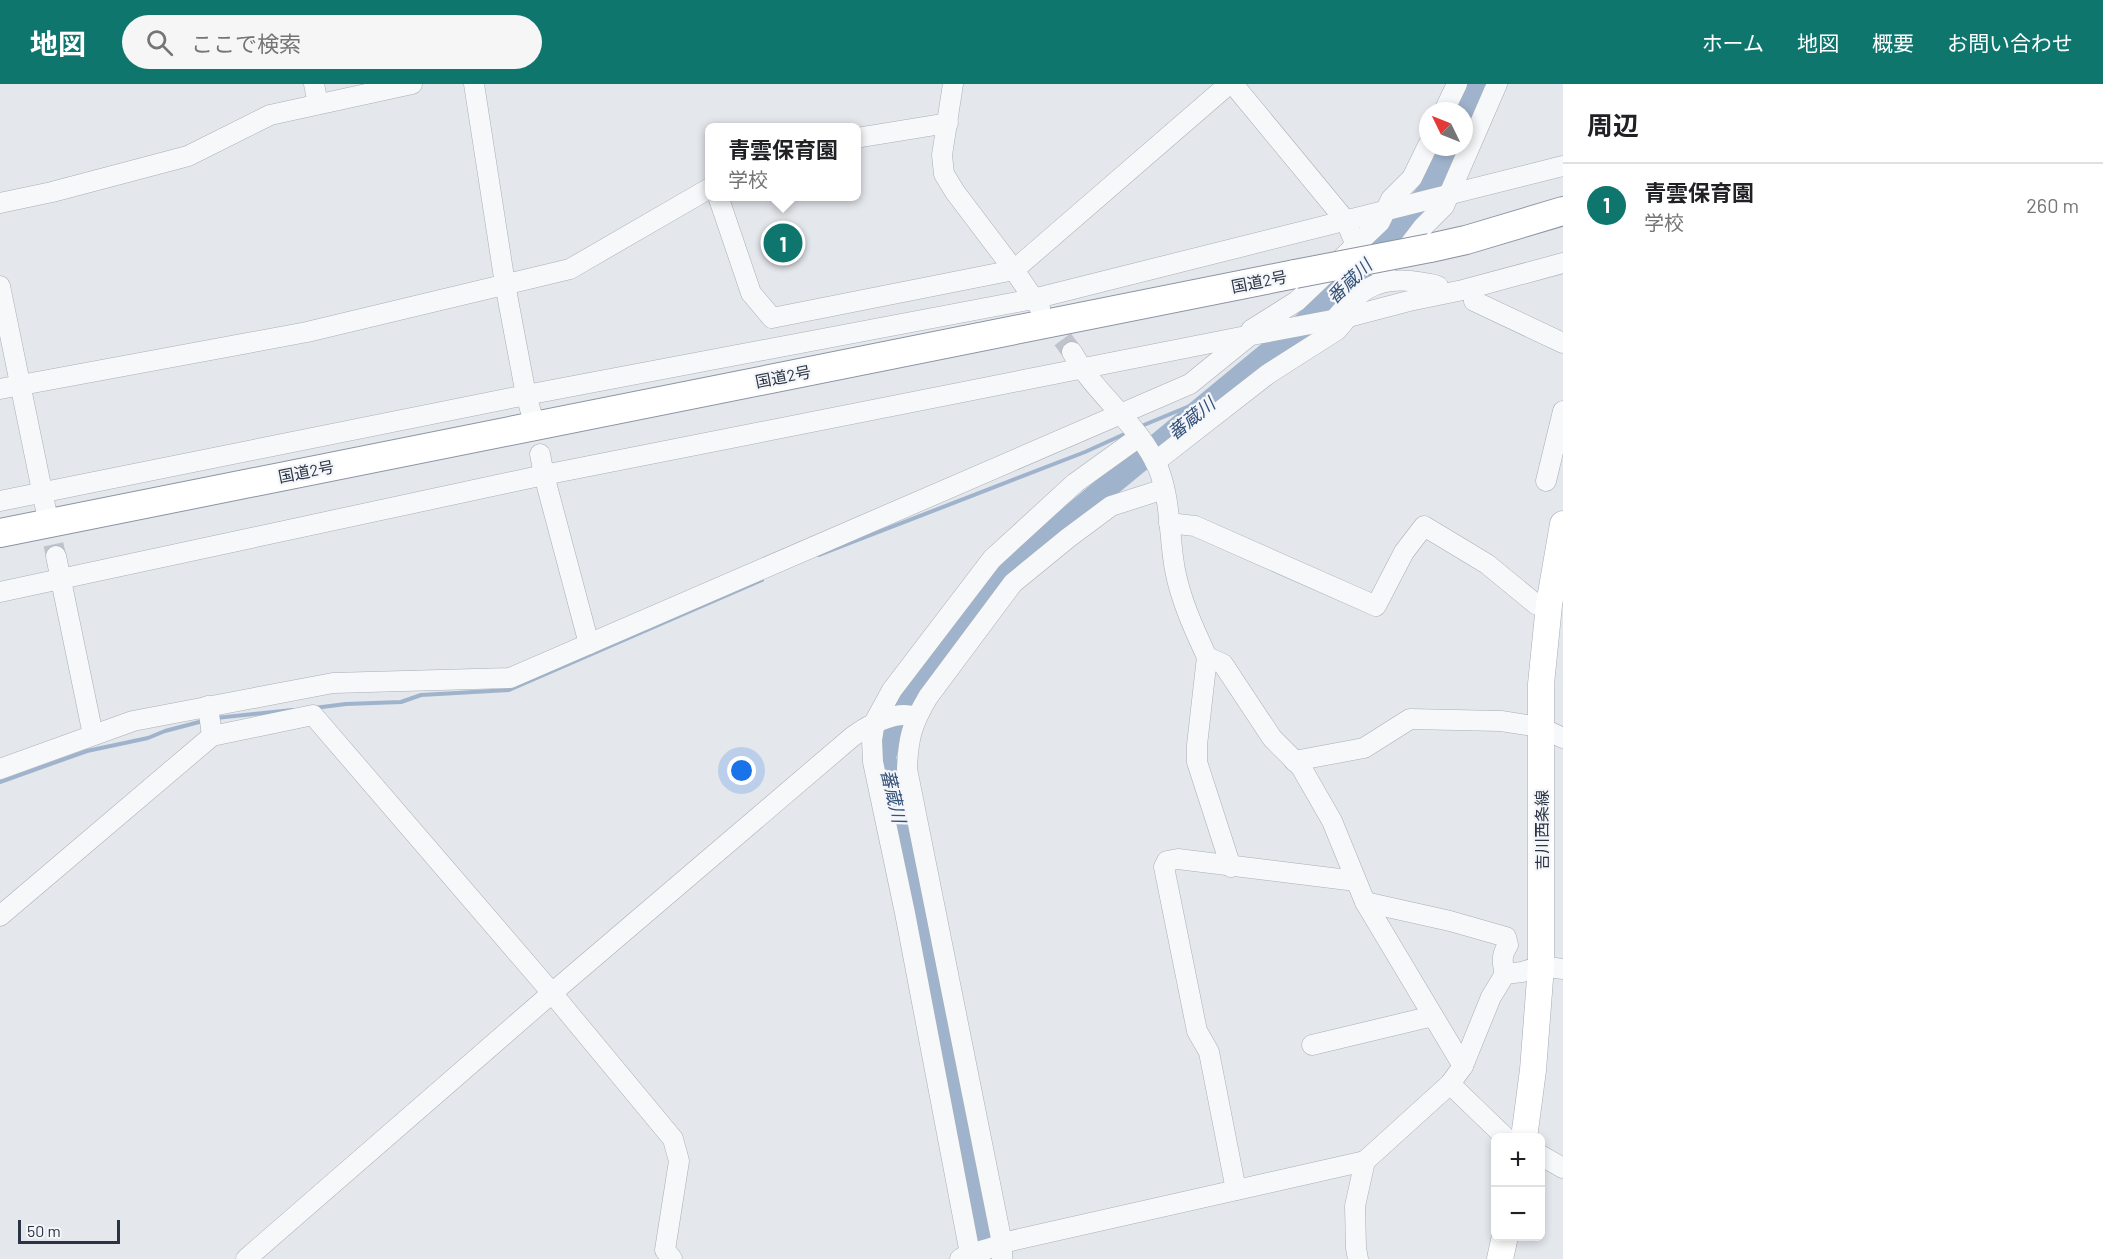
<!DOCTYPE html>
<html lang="ja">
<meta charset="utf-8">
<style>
:root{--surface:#fff;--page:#f6f6f6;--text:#202124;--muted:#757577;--line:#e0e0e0;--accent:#0f766e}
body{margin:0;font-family:Barlow,"Noto Sans JP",sans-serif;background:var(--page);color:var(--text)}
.controls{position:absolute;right:18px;bottom:18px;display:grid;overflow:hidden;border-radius:9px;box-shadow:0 3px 9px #0003}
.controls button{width:54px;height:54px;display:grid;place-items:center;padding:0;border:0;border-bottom:2px solid var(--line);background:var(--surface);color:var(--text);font:30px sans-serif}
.compass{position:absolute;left:1419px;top:18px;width:54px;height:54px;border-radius:50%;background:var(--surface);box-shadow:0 3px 9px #0003;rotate:313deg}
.scale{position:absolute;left:18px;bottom:15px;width:102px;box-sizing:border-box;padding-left:6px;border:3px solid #2b3445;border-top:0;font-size:16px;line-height:21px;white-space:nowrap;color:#2b3445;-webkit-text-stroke:4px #f4f6f9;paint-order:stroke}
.you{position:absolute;left:742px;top:687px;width:21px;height:21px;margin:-15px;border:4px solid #fff;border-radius:50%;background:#1a73e8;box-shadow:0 0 0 9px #1a73e833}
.badge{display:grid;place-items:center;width:39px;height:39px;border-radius:50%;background:var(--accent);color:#fff;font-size:20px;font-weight:700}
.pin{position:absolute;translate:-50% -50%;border:3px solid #fff;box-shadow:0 2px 6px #0006}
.popup{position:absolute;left:705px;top:39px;width:156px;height:78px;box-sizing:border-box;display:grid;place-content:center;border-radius:9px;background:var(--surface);filter:drop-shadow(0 2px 4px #0005);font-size:20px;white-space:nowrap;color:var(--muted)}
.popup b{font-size:22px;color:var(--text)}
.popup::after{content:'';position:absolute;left:50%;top:100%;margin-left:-12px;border:12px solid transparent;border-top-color:var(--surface)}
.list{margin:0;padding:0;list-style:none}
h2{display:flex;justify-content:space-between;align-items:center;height:78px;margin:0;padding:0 24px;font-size:26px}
h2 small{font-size:20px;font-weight:400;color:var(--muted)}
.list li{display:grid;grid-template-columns:39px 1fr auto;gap:18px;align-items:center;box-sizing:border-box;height:84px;padding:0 24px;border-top:2px solid var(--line)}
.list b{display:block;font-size:22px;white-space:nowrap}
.list p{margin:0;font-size:20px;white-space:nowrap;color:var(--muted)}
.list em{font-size:20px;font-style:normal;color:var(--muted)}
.icon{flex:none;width:33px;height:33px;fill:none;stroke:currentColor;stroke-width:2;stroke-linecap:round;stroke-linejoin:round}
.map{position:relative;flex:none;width:1563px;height:1175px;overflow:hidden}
header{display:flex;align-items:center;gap:36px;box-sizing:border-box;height:84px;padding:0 30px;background:var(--accent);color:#fff}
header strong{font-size:28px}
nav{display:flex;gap:33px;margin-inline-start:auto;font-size:21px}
.search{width:420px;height:54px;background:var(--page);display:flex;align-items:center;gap:15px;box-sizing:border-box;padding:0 21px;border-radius:33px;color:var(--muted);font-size:22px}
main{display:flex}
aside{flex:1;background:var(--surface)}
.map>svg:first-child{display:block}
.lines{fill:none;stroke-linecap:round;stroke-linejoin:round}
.stream{stroke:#9fb4cc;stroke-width:4}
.river{stroke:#9fb4cc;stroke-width:24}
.minor-tunnel{stroke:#bfc3cb;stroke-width:20;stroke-dasharray:20 10;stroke-linecap:butt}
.minor-casing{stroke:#a9aeb7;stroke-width:21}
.major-casing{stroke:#a3abb8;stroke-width:27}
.highway-casing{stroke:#8b94a3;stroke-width:30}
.minor{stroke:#f7f8fa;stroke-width:20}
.major{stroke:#fff;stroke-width:26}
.highway{stroke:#fff;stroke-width:28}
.highway-bridge-casing{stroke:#8b94a3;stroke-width:30;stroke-linecap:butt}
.highway-bridge{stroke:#fff;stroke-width:28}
.labels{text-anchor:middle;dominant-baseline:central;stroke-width:4.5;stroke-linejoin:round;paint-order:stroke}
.street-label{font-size:16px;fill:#2b3445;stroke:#f4f6f9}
.water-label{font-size:18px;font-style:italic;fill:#34527a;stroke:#f4f6f9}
</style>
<header>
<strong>地図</strong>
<div class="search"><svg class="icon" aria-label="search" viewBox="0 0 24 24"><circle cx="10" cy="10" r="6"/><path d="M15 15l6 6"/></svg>ここで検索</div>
<nav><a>ホーム</a><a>地図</a><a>概要</a><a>お問い合わせ</a></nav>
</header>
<main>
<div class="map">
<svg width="1563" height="1175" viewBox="0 0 1563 1175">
<rect width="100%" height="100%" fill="#e4e7ec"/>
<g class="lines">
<g class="stream">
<polyline points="1139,343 1221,309"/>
<polyline points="819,471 1085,368 1129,348"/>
<polyline points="314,624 346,620 401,618 421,611 509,606 762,496"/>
<polyline points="216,634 292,626"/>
<polyline points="0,698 87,667 148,654 165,647 203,637"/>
</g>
<g class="river">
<polyline points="1464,34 1479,0"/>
<polyline points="985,1175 927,882 907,767 884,673 891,648 912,612 997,497 1016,478 1301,243 1348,199 1384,164 1429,108 1451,63"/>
</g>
<g class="minor-tunnel">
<polyline points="1045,231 1072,268"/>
<polyline points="47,431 56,472"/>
</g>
<defs>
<g id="minor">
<polyline points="314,0 318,20"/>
<polyline points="474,0 505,200 526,311 533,335"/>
<polyline points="953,0 942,71 944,90 955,108 1014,186 1040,224"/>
<polyline points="1233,0 1346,137 1356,162 1387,192"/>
<polyline points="1444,27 1457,0"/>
<polyline points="856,54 948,39"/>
<polyline points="718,112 751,209 772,234 1014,186 1229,0"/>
<polyline points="0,119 52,108 188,72 270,31 412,0"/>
<polyline points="1400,173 1423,143 1444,122 1497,0"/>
<polyline points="0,202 47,431"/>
<polyline points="1474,217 1563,259"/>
<path d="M1335 235C1357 209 1374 193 1411 197 1420 198 1430 199 1438 202"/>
<polyline points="1251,246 1297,217 1380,138 1391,115 1412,94 1428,61"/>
<path d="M1072 268C1095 311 1140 340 1159 386 1171 418 1169 454 1175 486 1181 517 1194 545 1207 573L1223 580 1272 654 1301 683 1332 737 1365 818 1463 982"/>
<polyline points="0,305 307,248 570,185 710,104"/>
<polyline points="540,370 544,391 589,560"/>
<polyline points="1155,378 1268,290 1337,246 1348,233"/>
<polyline points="1546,397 1563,327"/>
<polyline points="0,417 526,311 1033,215 1563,82"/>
<polyline points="1169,439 1195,442 1376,522 1404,468 1424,442 1487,480 1537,521 1549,521"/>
<polyline points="56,472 93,651"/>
<polyline points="0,508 544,391 1241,253 1348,233 1409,217 1463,206 1563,179"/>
<polyline points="1207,573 1197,661 1197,678 1231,783"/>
<polyline points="212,652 313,631 552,909 673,1055 679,1077 665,1166 672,1175"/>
<polyline points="1294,677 1364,664 1410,635 1501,637 1540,643 1563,654"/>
<polyline points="0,685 133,637 333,599 510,594 1190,300 1248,253"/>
<path d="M1365 818 1450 837 1506 853 1508 861C1501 871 1502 878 1505 890"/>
<polyline points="0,832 212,652 208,622"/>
<polyline points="1312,961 1433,932"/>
<polyline points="1450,1000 1506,1054"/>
<polyline points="1540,1071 1563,1084"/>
<polyline points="1236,1106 1209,968 1197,947 1164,783 1167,777 1178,775 1356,797"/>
<path d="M246 1175 552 909 852 653C867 642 896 625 916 633"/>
<path d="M960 1175C973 1165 989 1168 1002 1159L1365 1077"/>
<polyline points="971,1175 905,829 873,678 872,656 875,637 892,606 992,475 1075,399 1139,353"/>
<path d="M1002 1175V1159L907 685C908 654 912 640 928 613L1013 499 1068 454 1111 422 1164 405"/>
<polyline points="1358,1175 1356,1164 1355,1122 1365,1077 1450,1000 1463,982 1491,913 1505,890 1522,888 1541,882 1563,885"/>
</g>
<g id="major">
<polyline points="1524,1054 1533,986 1541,882 1541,600 1549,521 1563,440"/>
<polyline points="1500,1175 1505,1152"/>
</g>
<g id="highway">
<polyline points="1430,164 1466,156 1563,127"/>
<polyline points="0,449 1295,190"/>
</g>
</defs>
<use href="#minor" class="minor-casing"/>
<use href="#major" class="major-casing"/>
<use href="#highway" class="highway-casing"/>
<use href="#minor" class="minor"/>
<use href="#major" class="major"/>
<use href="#highway" class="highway"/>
<defs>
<polyline id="highway-bridge" points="1295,190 1430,164"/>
</defs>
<use href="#highway-bridge" class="highway-bridge-casing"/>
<use href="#highway-bridge" class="highway-bridge"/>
</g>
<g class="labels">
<g class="street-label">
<text transform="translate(1259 197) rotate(-11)">国道2号</text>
<text transform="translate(783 292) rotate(-11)">国道2号</text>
<text transform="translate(306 387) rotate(-11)">国道2号</text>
<text transform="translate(1541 746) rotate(-90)">吉川西条線</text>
</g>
<g class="water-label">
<text transform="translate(1349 197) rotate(-44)">番蔵川</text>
<text transform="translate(1191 334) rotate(-39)">蕃蔵川</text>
<text transform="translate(894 712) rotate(77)">蕃蔵川</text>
</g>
</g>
</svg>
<div class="controls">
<button>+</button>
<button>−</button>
</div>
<svg class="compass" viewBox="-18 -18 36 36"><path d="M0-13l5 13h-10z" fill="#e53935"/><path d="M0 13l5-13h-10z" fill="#757577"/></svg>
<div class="scale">50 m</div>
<div class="you"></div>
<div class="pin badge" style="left:783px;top:159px">1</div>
<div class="popup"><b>青雲保育園</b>学校</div>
</div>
<aside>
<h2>周辺<small></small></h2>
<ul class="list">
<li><span class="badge">1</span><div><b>青雲保育園</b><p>学校</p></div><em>260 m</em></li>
</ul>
</aside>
</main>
